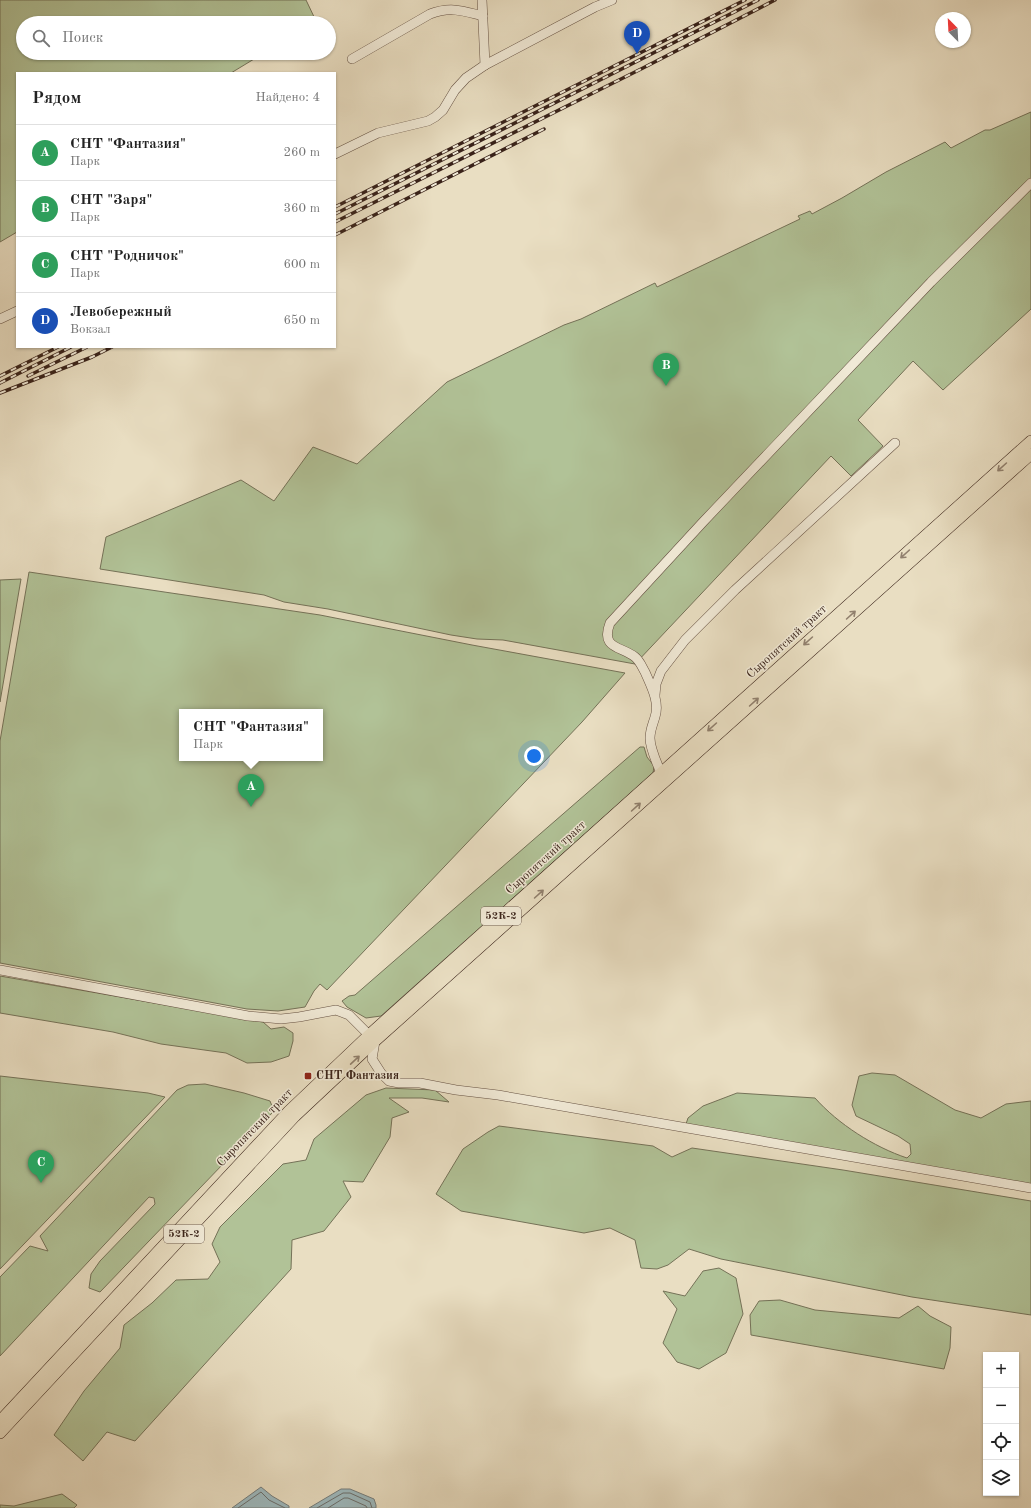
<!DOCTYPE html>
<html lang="ru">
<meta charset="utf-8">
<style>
:root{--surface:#fff;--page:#f6f6f6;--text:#222;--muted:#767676;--line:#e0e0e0;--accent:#8f2418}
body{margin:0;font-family:"Old Standard TT",serif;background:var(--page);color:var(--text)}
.controls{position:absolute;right:12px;bottom:12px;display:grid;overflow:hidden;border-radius:0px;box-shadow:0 1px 3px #0004}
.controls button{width:36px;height:36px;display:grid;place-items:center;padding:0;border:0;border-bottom:1px solid var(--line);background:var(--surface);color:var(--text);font:20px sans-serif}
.compass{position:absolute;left:935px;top:12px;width:36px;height:36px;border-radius:50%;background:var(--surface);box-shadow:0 1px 3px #0004;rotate:336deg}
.you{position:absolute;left:534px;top:756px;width:14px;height:14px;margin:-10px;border:3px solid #fff;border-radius:50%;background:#1a73e8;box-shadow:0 0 0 6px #1a73e833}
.badge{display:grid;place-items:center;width:26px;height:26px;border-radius:50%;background:var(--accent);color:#fff;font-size:13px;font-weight:700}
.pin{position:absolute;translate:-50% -33px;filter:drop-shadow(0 1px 2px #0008)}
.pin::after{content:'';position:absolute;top:21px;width:14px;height:12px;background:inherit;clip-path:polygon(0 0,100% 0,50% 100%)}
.popup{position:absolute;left:179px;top:709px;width:144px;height:52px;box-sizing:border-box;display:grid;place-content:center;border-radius:0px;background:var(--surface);filter:drop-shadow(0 1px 3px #0005);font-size:13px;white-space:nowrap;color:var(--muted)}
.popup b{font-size:15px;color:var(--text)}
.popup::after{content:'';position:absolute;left:50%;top:100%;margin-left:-8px;border:8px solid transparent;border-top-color:var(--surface)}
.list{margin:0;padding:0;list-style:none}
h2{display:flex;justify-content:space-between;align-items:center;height:52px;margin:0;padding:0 16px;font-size:17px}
h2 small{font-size:13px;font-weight:400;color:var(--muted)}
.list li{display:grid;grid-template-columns:26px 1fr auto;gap:12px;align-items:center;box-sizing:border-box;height:56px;padding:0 16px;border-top:1px solid var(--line)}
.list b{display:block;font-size:15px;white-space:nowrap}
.list p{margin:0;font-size:13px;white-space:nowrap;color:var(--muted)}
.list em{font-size:13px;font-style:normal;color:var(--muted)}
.icon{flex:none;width:22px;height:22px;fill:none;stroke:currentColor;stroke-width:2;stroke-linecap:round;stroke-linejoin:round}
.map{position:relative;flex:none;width:1031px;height:1508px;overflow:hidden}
.search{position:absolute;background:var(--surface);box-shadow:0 1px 3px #0004;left:16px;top:16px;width:320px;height:44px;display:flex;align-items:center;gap:10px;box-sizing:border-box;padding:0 14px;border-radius:22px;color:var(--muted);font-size:15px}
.panel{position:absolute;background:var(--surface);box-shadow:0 1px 3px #0004;left:16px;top:72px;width:320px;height:276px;border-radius:0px}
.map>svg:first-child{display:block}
.green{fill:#b1c297;stroke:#757258;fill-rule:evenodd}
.water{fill:#9db9be;stroke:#757d7c}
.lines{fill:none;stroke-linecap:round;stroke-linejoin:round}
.shore{stroke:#6b6e6c;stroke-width:1}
.minor-casing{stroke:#655143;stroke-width:10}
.major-casing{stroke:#392219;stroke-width:12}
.minor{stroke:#f1ead7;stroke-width:9}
.major{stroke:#e9dec2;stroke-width:11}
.rail-casing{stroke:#392219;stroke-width:3.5}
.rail{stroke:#f1ead7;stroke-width:2;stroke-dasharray:6;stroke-linecap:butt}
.oneway{stroke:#91806e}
.poi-dot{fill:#8f2418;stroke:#f1ead7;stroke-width:1.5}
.labels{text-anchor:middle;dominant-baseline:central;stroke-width:3;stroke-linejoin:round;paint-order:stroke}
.shield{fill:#f1ead7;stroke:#705e52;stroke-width:1}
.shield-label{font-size:11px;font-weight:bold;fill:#392219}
.street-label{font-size:12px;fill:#392219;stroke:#f1ead7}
.poi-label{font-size:12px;font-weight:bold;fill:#392219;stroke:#f1ead7;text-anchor:start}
</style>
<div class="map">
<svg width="1031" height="1508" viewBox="0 0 1031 1508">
<rect width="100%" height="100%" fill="#e9dec2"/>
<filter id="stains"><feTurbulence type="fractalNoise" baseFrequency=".005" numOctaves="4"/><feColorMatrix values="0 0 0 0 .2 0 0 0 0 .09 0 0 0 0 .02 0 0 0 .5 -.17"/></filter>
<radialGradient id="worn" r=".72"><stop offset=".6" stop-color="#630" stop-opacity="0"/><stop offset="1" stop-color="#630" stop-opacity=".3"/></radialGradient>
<g class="green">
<polygon points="0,0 306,0 316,21 313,23 23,23 23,53 264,53 231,73 17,73 17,232 0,242"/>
<polygon points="1031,112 1031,309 943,390 913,361 858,420 883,446 851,476 831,456 635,664 503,640 477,639 451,635 328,609 284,602 264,595 100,569 106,537 241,480 274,501 313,447 357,464 447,382 564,325 581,319 655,283 657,287 800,219 798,216 810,211 812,214 842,198 886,172 945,142 951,148 985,130 990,130"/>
<path d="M29 572 320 615 472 645 625 673 582 722 327 990 320 984 314 991 305 1007 278 1011 247 1009 0 963V741ZM182 712H320V758H182Z"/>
<polygon points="21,579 0,702 0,580"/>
<polygon points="640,747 644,747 647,757 654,766 653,773 381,1016 366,1018 347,1007 342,1001 349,996 355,995"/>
<polygon points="0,976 263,1022 271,1029 284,1027 293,1033 293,1041 289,1056 271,1062 247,1063 226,1053 161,1044 113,1032 0,1013"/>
<path d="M872 1073 895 1075 955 1110 981 1118 1006 1104 1031 1101V1187L685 1127 688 1118 703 1106 737 1093 815 1098C838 1124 874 1147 907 1158L911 1154 910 1144 898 1136 856 1116 852 1105 859 1076Z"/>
<polygon points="0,1076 148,1093 165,1097 0,1269"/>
<polygon points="205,1084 244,1093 270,1101 274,1111 100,1292 89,1288 91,1274 100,1261 155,1204 154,1198 149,1197 0,1356 0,1277 30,1246 48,1251 40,1236 177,1090 188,1085"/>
<polygon points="386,1088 435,1090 449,1102 422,1098 389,1098 409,1112 392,1118 390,1137 363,1182 343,1181 351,1197 324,1231 292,1240 291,1269 135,1441 107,1432 83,1461 54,1435 84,1391 120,1348 124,1325 152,1303 176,1280 208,1279 220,1262 212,1244 220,1227 283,1164 306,1160 314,1139 366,1095"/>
<polygon points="499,1126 653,1146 672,1157 692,1148 843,1170 1031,1201 1031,1315 912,1297 721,1259 689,1249 668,1265 657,1269 641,1268 635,1240 610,1228 584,1233 461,1211 436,1194 463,1149 488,1132"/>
<polygon points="719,1268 736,1278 743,1314 726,1353 699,1369 677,1362 663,1343 677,1309 663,1291 685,1296 703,1271"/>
<polygon points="780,1300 815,1310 899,1318 918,1306 930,1316 951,1327 950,1348 944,1369 751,1335 750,1315 759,1301"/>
<polygon points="62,1494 77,1505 74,1508 0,1508 0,1505 14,1506"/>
</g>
<g class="water">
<polygon points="261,1487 272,1496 289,1506 289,1508 232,1508"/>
<polygon points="341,1489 350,1489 374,1499 376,1505 376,1508 309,1508"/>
</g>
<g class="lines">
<g class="shore">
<polyline points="238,1508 261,1492 269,1500 285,1508"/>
<polyline points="317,1508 343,1493 350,1493 370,1502 372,1508"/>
<polyline points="328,1508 344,1498 348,1498 366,1506 367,1508"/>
</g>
<defs>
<g id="minor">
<path d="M352 59 430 14C451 6 463 11 483 16"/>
<polyline points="485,65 595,7 612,0"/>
<polyline points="335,154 378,133 428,121 435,117 443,110 455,90 466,78 485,65 482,0"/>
<polyline points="0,319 17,311"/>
<polyline points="655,695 656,684 661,671 685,640 735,590 895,443"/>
<path d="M661 773C657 763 650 749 650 738 650 730 653 724 655 717 660 702 651 686 645 672 642 667 640 661 635 657 621 646 600 649 610 623L703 522 931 282 1031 183"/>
<polyline points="0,970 248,1016 281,1019 299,1017 336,1010 349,1015 375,1041 372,1059 381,1073 389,1081 399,1083 420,1083 456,1090 498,1095 1031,1188"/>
</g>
<g id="major">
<polyline points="0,1421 289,1111 369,1035 1031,441"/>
<polyline points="0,1433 295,1116 375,1041 1031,454"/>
</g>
</defs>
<use href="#minor" class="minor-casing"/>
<use href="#major" class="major-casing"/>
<use href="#minor" class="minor"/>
<use href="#major" class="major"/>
<defs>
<g id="rail">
<polyline points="335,207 745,0"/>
<polyline points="335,214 758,0"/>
<polyline points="335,222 643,68 775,0"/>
<polyline points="335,235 544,129"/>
<polyline points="0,376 58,347"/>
<polyline points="28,376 87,347"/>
<polyline points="0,383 71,347"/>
<polyline points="0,393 92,357 112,347"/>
</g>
</defs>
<use href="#rail" class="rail-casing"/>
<use href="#rail" class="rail"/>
</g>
<defs><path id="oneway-shaft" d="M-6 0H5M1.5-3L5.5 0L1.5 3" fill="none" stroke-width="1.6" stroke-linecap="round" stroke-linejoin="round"/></defs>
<g class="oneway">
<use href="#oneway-shaft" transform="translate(1002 467) rotate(138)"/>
<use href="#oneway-shaft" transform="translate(905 554) rotate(138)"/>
<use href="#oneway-shaft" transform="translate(851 615) rotate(-42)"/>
<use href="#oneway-shaft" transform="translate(808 641) rotate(138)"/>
<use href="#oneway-shaft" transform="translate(754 702) rotate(-42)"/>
<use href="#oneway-shaft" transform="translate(712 727) rotate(138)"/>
<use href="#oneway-shaft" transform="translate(636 807) rotate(-42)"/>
<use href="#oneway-shaft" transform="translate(539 894) rotate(-42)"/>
<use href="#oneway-shaft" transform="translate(355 1060) rotate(-43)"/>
</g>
<rect class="poi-dot" x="304" y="1072" width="8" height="8" rx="2"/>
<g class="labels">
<g class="shield">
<rect x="481" y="907" width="40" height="18" rx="3"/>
<rect x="164" y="1225" width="40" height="18" rx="3"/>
</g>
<g class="shield-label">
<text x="501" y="916">52К-2</text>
<text x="184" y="1234">52К-2</text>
</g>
<g class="street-label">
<text transform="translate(787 642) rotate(-42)">Сыропятский тракт</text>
<text transform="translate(546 858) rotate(-42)">Сыропятский тракт</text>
<text transform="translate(255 1128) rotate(-46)">Сыропятский тракт</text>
</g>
<g class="poi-label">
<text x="316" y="1076">СНТ Фантазия</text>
</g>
</g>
<rect width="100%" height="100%" filter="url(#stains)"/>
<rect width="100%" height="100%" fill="url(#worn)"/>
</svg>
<div class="controls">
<button>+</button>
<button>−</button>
<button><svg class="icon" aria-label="locate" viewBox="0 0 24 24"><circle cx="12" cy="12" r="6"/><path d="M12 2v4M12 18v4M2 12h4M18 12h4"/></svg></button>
<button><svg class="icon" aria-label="layers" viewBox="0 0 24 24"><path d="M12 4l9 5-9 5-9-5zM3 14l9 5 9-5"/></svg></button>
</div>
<svg class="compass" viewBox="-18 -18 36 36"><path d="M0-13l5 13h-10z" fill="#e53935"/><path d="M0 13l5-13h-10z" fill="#767676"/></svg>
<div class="you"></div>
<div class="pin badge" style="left:251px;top:807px;background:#2e9e5b">A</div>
<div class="popup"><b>СНТ &quot;Фантазия&quot;</b>Парк</div>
<div class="pin badge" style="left:666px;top:386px;background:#2e9e5b">B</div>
<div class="pin badge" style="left:41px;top:1183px;background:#2e9e5b">C</div>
<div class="pin badge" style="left:637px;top:54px;background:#1a4fb4">D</div>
<div class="search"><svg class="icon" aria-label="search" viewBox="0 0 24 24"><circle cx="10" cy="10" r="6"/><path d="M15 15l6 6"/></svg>Поиск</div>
<section class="panel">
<h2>Рядом<small>Найдено: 4</small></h2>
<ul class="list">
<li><span class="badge" style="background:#2e9e5b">A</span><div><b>СНТ &quot;Фантазия&quot;</b><p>Парк</p></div><em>260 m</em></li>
<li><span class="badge" style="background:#2e9e5b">B</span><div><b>СНТ &quot;Заря&quot;</b><p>Парк</p></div><em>360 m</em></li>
<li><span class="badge" style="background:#2e9e5b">C</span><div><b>СНТ &quot;Родничок&quot;</b><p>Парк</p></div><em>600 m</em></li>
<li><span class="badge" style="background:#1a4fb4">D</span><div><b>Левобережный</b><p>Вокзал</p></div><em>650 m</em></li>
</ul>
</section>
</div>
